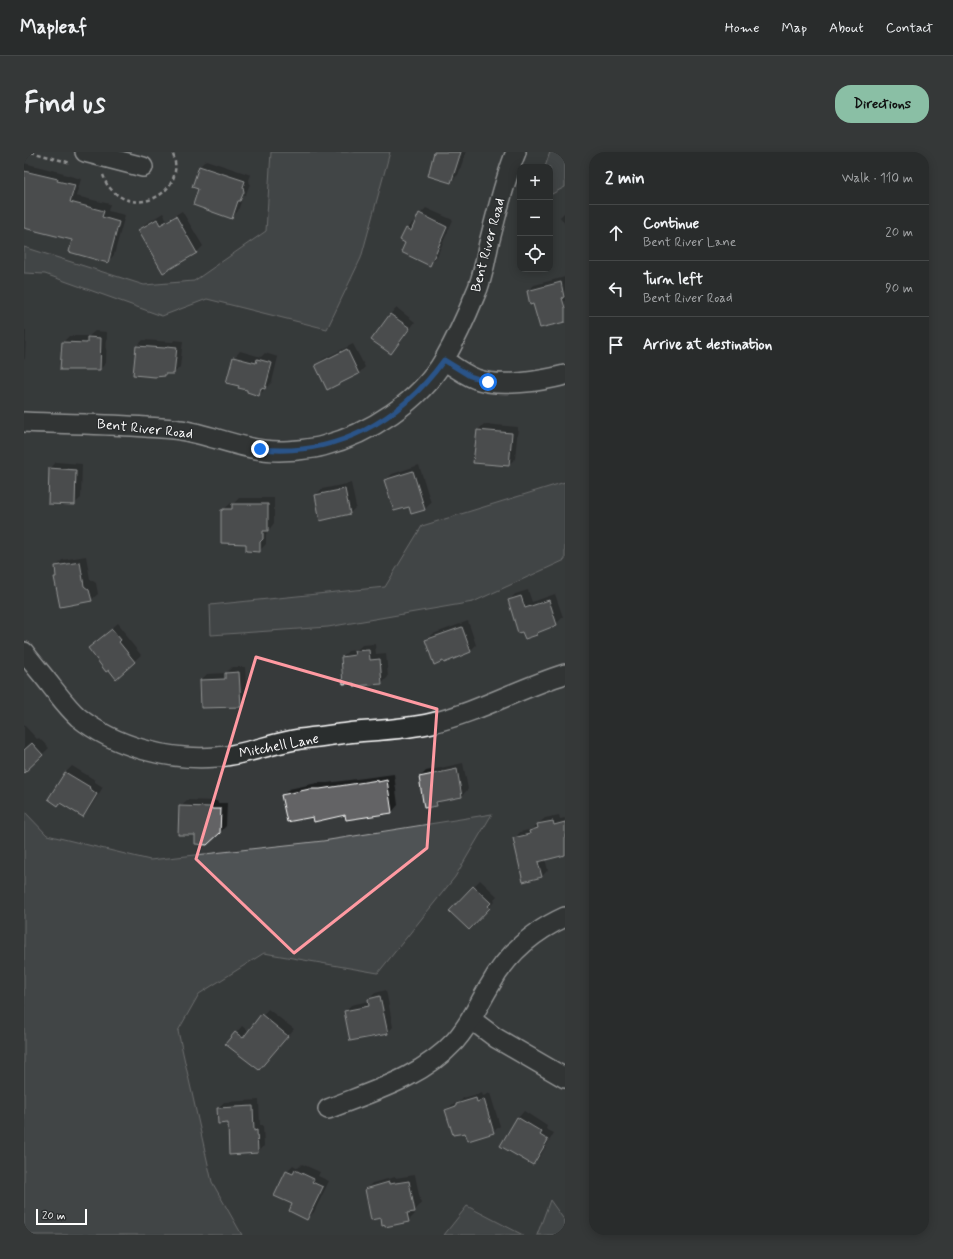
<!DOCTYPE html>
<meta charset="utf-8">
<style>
:root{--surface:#292c2c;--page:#353838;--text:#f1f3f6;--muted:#a5a7a9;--line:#454848;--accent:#8abfa5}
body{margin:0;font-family:Mynerve,sans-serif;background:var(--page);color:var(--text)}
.controls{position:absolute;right:12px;top:12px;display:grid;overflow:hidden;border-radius:8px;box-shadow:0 2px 10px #0003}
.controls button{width:36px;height:36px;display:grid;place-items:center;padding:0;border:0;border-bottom:1px solid var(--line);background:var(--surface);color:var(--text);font:20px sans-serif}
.scale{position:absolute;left:12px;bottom:10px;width:51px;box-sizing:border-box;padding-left:4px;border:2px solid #fff;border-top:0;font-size:11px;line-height:14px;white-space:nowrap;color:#fff;-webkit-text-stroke:3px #2a2d2e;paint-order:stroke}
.stop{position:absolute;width:12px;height:12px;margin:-9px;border:3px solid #1a73e8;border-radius:50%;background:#fff}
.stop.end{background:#1a73e8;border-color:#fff;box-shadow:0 1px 4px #0008}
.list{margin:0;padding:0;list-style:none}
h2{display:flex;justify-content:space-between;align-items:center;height:52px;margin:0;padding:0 16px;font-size:17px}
h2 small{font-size:13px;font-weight:400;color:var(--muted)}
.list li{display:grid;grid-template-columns:26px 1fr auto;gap:12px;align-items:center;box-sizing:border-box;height:56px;padding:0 16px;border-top:1px solid var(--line)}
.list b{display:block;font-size:15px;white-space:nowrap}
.list p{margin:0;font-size:13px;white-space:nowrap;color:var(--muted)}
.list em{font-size:13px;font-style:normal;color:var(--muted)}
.icon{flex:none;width:22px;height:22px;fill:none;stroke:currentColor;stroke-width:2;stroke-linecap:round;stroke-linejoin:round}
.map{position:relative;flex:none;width:541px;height:1083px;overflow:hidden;border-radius:16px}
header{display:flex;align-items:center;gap:24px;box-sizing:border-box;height:56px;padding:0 20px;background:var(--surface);border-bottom:1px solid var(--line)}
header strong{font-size:19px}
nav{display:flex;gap:22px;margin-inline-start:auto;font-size:14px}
.intro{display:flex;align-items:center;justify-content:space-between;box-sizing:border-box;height:96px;padding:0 24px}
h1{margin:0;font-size:28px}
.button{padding:10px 18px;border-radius:16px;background:var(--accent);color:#111;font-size:14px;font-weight:700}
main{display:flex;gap:24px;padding:0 24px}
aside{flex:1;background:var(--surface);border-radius:16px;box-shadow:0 2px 10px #0003}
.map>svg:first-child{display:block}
.green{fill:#505354;stroke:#a8a9aa}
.shadow{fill:#0007}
.building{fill:#636465;stroke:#fff}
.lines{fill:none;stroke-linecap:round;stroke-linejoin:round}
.minor-casing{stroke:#fff;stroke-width:22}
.path{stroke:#fff;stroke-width:2.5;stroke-dasharray:4 3;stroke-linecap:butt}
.minor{stroke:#2a2d2e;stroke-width:19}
.route{stroke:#1a73e8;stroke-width:5}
.marked{fill:none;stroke:#ff9aa2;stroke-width:3;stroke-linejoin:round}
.labels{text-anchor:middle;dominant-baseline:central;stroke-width:3;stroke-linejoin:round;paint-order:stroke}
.street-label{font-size:14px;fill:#fff;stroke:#2a2d2e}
</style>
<header>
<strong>Mapleaf</strong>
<nav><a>Home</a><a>Map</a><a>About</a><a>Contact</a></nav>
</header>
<div class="intro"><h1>Find us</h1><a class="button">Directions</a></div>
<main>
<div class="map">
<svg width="541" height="1083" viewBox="0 0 541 1083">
<rect width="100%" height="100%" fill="#373a3b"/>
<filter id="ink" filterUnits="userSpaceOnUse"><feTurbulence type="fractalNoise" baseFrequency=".025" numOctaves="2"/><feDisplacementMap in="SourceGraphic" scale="8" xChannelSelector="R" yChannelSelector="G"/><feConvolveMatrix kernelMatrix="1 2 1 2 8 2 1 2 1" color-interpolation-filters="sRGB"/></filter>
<g filter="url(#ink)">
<g class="green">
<polygon points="247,0 366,0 337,106 303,177 183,147 138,164 21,122 0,121 0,95 120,133 170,129 242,79"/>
<polygon points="526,0 541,0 541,35 526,43 526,15 521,15"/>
<polygon points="541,330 541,408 449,450 304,475 187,483 186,453 361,435 398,374"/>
<polygon points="0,659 23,683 126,708 299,689 468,662 431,725 354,821 240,801 175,842 154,879 188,1030 218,1083 0,1083"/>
<polygon points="526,1048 541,1069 541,1083 513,1083"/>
<polygon points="443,1054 499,1083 420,1083"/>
</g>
<g class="shadow">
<polygon points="411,0 442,0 434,23 427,29"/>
<polygon points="182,8 227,23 225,28 226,32 222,42 219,44 214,59 208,65 176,14"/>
<polygon points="0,11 40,21 39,22 57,27 52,44 86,52 84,59 101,63 90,103 84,109 50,88 0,74"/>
<polygon points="402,56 429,68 412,106 405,112 382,90 382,77 389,70 391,72 396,62"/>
<polygon points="158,59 179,94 173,100 115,78 121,72 139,61 143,68"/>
<polygon points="541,60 541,72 536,65"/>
<polygon points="541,125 541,172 535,170 510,151 504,139 510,133"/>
<polygon points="373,156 391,170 373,195 367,201 366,162"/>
<polygon points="0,178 2,178 1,206 0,208"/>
<polygon points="71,179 83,180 82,211 76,217 39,190 45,184 65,184"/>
<polygon points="119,188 149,190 150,188 159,189 156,215 150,221 143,221 140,223 113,194"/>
<polygon points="329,192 341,215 335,221 292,214 299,207"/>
<polygon points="216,199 237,205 241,201 254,205 248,230 235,243 216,234 210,206"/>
<polygon points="460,272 494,275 491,307 484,313 454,278"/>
<polygon points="32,310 58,312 57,346 50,352 26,317"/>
<polygon points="395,313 407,351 401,357 385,353 362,328 368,322"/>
<polygon points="327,331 332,355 326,361 292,343 298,337"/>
<polygon points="215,346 250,346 250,371 242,382 242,392 235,399 223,391 198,359 207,351 210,351"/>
<polygon points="62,404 66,427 72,431 74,442 67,448 31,426 33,424 32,415 38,408"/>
<polygon points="504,438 508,450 531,442 539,465 532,472 516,479 513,482 485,449 491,442"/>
<polygon points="444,469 452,493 446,499 402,488 409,482"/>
<polygon points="94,471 102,481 101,483 117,503 92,525 65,496"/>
<polygon points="351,492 352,502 362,501 364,525 358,531 318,505 324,499 333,498 338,493"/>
<polygon points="208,515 221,515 223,548 216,554 177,528 183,522 202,521"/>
<polygon points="0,573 13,587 15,586 25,596 0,620"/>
<polygon points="439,611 444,637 438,644 418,648 412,653 396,625 402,619"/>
<polygon points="48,614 71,628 71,630 79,635 65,658 59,664 37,650 25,647 42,620"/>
<polygon points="370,622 374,653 368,660 290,664 258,644 265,637 293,631 303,631"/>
<polygon points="163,648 193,649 194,651 203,651 202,674 196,680 172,683 156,654"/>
<polygon points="535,663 536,667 541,666 541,701 521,707 524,718 518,724 500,729 490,687 496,680 508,677 521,666"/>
<polygon points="456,728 473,744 470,747 471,749 445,776 426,759"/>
<polygon points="362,838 369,875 363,881 321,859 327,853 345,849 345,847 351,841"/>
<polygon points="244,857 270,877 241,911 212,881 218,874 225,880"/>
<polygon points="458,941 459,944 466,941 476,974 469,980 442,979 422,958 429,952 437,949 439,946"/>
<polygon points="235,948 236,973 239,973 240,994 233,1000 205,970 194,956 200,950"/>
<polygon points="500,959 523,974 522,977 530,981 515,1006 509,1012 494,966"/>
<polygon points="278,1012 296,1020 294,1024 305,1029 290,1060 283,1067 269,1052 263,1019 269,1013 274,1016"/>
<polygon points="391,1023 397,1052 390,1059 391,1062 384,1069 357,1065 342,1037 348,1031 371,1025 371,1026"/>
</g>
<g class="building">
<polygon points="410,0 437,0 427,31 404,24"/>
<polygon points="175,14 221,29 219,35 220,40 216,49 214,49 208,67 169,53 174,37 168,35"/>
<polygon points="0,19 34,27 33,29 51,33 46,50 80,59 78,65 95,70 84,111 45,100 48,88 0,76"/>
<polygon points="395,61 423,75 406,114 377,100 381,91 376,88 382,76 387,79"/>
<polygon points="152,64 173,101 139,121 114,78 133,67 136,73"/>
<polygon points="537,130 540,145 538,146 541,156 541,170 516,176 509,152 506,153 503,139"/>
<polygon points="366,162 386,176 367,202 347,188"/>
<polygon points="63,185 77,186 76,218 36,218 38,190 63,191"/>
<polygon points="112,194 141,196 143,194 153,195 150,222 141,222 141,224 131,225 109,223"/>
<polygon points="323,197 335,222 303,238 291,213"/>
<polygon points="209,205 232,211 233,207 248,211 241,237 237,236 235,244 223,240 223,238 214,236 215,234 202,231"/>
<polygon points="453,278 488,281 485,314 449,311"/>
<polygon points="25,316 52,318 51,353 24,352"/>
<polygon points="389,319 401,358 387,362 385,355 370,359 360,328"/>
<polygon points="321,337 326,362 296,369 291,343"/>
<polygon points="208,352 244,352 244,379 239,379 239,387 236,390 236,400 222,399 222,392 197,391 197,358 199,358 199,357 208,357"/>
<polygon points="56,410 60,434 65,438 68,449 36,455 30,425 32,425 31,414"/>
<polygon points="497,444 501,456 525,448 533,473 513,481 513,483 501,487 498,480 494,481 484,448"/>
<polygon points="438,475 447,500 420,511 419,509 410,513 401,488"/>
<polygon points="88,477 97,488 95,490 111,510 92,527 85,518 82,520 64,496"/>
<polygon points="345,498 346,508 356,507 358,532 330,534 330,531 319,532 317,505 331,503 330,499"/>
<polygon points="215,520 217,555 177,556 176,528 201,527 201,521"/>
<polygon points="8,591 19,603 0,621 0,598"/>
<polygon points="433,617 438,645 412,650 413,654 400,656 395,625"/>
<polygon points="41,620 66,635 65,636 73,642 59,665 36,651 34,654 24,647"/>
<polygon points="354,628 354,630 363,628 368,661 322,668 321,663 290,670 289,665 263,670 257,643 286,637 296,637"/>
<polygon points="155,654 187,655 188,657 197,657 196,681 183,693 171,692 171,683 154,683"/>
<polygon points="529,669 530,673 541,670 541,703 514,710 518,725 499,730 489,686 506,682 505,679 514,676 513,672"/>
<polygon points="449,734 467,751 464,754 466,756 445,778 425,759"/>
<polygon points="356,844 364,882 326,889 320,859 345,854 344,847"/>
<polygon points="237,862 264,884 235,918 201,892 211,880 219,886"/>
<polygon points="452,946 453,950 460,947 470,981 444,989 441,981 429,983 421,958 432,954 432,952"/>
<polygon points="229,954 230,979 233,978 234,1001 205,1003 204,971 194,972 193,956"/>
<polygon points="493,965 518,980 516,983 524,988 509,1013 476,994"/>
<polygon points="271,1018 290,1027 288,1030 299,1035 283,1068 265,1059 268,1052 250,1044 262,1019 269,1022"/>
<polygon points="385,1029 391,1060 383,1061 385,1070 361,1075 361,1073 358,1074 357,1066 347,1068 341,1037 365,1030 365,1032"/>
</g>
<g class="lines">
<defs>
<g id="minor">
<polyline points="61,0 119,15"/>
<path d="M420 208C430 215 441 223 452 227 475 236 518 229 541 223"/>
<path d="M0 270C41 272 81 272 122 275 133 276 145 276 156 278 189 283 221 299 255 299 267 299 288 297 299 294 345 282 396 249 420 208 432 187 442 165 451 143 459 127 461 109 465 91 473 61 480 29 492 0"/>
<path d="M0 500C9 512 19 523 28 535 36 545 44 556 54 565 91 595 146 609 193 605 221 603 248 591 276 587 295 585 314 582 333 580 358 578 383 577 408 571 454 560 496 536 541 522"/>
<polyline points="448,868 472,886 541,926"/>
<path d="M304 957C349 939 397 926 431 889 447 871 453 855 465 835 482 803 508 780 541 765"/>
</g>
</defs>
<use href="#minor" class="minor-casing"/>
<g class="path">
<polyline points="7,0 47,11"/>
<path d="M79 23C81 27 82 33 86 36 113 68 165 38 148 0"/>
</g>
<use href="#minor" class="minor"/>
</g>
</g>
<g class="lines" filter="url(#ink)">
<path class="route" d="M236 297C312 305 376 269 420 208L446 224 464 230"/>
</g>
<path d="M0 0H541V1083H0ZM232 505 413 557 403 696 270 801 172 707Z" fill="#373a3b" fill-opacity=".55" fill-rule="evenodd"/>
<path class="marked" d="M232 505 413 557 403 696 270 801 172 707Z"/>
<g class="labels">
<g class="street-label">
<text transform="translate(464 93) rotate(-75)">Bent River Road</text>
<text transform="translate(121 277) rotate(6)">Bent River Road</text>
<text transform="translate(255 594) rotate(-11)">Mitchell Lane</text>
</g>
</g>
</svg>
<div class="controls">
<button>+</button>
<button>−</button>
<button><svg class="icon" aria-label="locate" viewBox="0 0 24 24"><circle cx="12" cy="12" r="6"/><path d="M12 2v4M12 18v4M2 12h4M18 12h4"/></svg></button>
</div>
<div class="scale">20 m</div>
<div class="stop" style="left:464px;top:230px"></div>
<div class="stop end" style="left:236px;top:297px"></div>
</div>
<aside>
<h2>2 min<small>Walk · 110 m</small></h2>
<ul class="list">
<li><svg class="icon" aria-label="ahead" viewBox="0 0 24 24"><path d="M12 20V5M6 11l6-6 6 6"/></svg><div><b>Continue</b><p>Bent River Lane</p></div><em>20 m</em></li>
<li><svg class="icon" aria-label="left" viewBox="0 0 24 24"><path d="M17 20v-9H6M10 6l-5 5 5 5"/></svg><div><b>Turn left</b><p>Bent River Road</p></div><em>90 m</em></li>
<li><svg class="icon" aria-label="arrive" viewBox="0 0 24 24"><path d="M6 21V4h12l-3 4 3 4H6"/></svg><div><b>Arrive at destination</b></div></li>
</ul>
</aside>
</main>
